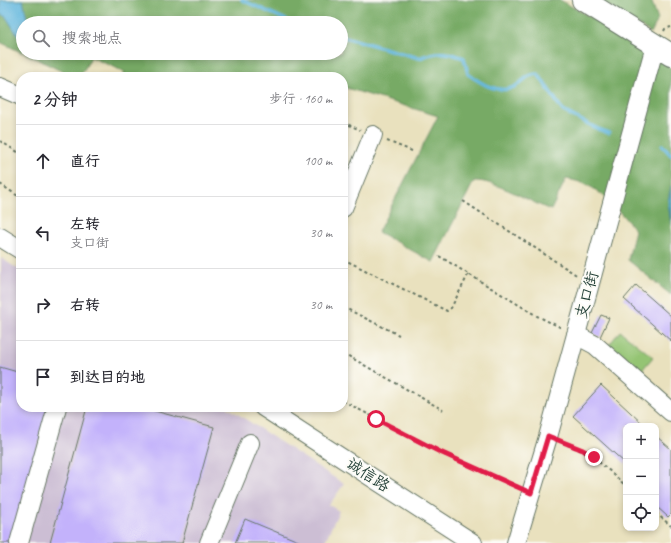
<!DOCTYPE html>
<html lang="zh">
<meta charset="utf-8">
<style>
:root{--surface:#fff;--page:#f2f2f3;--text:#2b2b33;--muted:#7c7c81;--line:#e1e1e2}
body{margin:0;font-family:Caveat,"LXGW WenKai TC",sans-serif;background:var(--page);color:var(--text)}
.controls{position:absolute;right:12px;bottom:12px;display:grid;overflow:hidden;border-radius:8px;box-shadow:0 2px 6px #0003}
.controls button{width:36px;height:36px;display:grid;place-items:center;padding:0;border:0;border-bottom:1px solid var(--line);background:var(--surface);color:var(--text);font:20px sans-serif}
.stop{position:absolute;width:12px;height:12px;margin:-9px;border:3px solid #e11d48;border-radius:50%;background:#fff}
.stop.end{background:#e11d48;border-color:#fff;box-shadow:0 1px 4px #0008}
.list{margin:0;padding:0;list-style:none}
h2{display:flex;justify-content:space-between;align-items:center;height:52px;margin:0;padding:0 16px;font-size:17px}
h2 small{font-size:13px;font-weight:400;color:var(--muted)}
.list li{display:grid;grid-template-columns:26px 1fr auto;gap:12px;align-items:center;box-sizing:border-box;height:72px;padding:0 16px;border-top:1px solid var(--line)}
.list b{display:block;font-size:15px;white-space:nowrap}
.list p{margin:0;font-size:13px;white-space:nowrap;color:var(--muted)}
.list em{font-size:13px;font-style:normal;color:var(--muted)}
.icon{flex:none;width:22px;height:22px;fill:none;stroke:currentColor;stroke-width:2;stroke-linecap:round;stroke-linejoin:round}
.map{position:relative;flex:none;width:671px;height:543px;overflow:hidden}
.search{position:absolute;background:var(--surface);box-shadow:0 2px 6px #0003;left:16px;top:16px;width:332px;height:44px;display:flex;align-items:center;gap:10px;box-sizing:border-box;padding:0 14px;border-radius:22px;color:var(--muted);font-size:15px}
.panel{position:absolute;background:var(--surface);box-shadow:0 2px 6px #0003;left:16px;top:72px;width:332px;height:340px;border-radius:16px}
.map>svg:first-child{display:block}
.industrial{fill:#ccbed4}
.green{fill:#94c473;stroke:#5a8054}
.forest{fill:#77aa65;stroke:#4b744c}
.water{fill:#60b6dd;stroke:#407a88}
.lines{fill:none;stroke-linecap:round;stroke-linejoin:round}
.stream{stroke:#60b6dd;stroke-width:3.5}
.building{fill:#c3b2fb}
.minor-casing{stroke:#667664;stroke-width:20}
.major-casing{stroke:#667664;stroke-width:24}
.path{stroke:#667664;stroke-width:2;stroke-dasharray:3 3;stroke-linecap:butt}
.minor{stroke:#fff;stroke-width:18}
.major{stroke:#fff;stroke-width:22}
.route{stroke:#e11d48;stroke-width:5}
.labels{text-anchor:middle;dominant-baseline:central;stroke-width:4;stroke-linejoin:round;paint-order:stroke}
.street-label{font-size:16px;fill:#1f3d34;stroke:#fdfcf7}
</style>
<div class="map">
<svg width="671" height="543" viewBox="0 0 671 543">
<rect width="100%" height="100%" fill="#fdfcf7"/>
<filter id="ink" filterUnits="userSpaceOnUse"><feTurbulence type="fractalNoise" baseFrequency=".025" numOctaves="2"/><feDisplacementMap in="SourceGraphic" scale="8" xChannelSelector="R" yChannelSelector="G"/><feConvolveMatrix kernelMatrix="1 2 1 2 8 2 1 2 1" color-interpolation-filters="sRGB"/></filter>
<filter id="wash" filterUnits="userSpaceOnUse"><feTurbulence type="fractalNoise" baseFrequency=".012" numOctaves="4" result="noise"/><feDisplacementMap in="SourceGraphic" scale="16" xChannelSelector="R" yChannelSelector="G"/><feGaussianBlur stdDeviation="0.9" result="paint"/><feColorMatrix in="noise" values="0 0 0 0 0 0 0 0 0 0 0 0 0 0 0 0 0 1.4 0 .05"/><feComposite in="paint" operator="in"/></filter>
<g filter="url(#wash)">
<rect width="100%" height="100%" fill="#e9e1be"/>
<polygon class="industrial" points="1,258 21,271 21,407 227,407 344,484 329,505 339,511 324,543 0,543"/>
<polygon class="green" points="620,331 653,357 641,371 609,345"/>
<g class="forest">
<path d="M0 0H560L606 26 671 68V295L628 260 635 230C615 207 599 183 566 179L551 210C530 202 495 180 474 181L433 262 378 232 438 116 343 87V77H123L125 72 91 57 80 77H74L24 53H341V23H23V53L0 42Z"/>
<polygon points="600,0 651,0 658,19 651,33"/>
</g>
<g class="water">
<polygon points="0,0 23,0 28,23 23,23 23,40 20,39 6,17 0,14"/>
<polygon points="671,186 671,225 668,202"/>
</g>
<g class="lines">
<g class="stream">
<polyline points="242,0 293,23"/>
<path d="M341 36 419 58C437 51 445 51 464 58L468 74C481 83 498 95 514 87 525 82 524 75 538 74L563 111 598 129 609 133"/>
<polyline points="662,145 671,155"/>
</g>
</g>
<g id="blocks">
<g class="building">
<polygon points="636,285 671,316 671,341 624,299"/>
<polygon points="601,315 609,318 600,337 592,333"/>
<polygon points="0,367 21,373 21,407 49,407 10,543 0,543"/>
<polygon points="601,385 645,426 626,426 626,464 573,416"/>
<polygon points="87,407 140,407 214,427 182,543 50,543"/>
<polygon points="656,436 671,449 671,514 668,517 656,506"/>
<polygon points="245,519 303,543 235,543"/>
</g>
</g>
</g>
<g filter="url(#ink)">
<use href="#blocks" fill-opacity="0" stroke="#667664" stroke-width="1"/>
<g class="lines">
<defs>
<g id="minor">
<polyline points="0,87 21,96"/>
<polyline points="343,208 373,135"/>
<polyline points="0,237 21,250"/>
<polyline points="576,335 595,345 671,412"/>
<polyline points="263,407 473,543"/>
<polyline points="19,543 57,407"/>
<polyline points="209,543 250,443"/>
<polyline points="516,543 548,437 655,46"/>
</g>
<polyline id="major" points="583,0 671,55"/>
</defs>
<use href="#minor" class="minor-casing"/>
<use href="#major" class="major-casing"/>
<g class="path">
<polyline points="664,31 665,29 671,27"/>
<polyline points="343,122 360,130"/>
<polyline points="0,141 21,154"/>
<polyline points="387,141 412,151"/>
<polyline points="0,184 21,198"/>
<polyline points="463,201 578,276"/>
<polyline points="439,256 537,316 562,328"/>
<polyline points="343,259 447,311 451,308 468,275"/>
<polyline points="343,307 399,335"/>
<polyline points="343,353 443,410"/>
<polyline points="343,401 440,452 518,487"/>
<path d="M562 442C592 453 603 465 626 486"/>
<polyline points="656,513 671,526"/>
</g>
<use href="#minor" class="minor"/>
<use href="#major" class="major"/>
</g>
</g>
<g class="lines" filter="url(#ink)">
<polyline class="route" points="376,419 440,452 531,493 548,436 583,450 594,457"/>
</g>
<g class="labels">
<g class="street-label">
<text transform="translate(587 295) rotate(-75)">支口街</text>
<text transform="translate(368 475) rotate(33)">诚信路</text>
</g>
</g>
</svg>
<div class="controls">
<button>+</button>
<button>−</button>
<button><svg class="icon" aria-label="locate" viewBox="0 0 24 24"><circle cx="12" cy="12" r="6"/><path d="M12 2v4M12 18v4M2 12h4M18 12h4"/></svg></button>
</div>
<div class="stop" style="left:376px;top:419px"></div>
<div class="stop end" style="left:594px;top:457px"></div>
<div class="search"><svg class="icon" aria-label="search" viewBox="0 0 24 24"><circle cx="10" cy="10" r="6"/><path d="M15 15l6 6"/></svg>搜索地点</div>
<section class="panel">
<h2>2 分钟<small>步行 · 160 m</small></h2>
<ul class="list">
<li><svg class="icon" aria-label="ahead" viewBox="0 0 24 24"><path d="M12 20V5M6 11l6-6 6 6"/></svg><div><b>直行</b></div><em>100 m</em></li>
<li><svg class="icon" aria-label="left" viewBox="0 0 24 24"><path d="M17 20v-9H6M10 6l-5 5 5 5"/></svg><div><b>左转</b><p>支口街</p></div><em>30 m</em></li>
<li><svg class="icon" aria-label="right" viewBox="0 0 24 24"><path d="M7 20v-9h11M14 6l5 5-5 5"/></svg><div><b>右转</b></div><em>30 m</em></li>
<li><svg class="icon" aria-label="arrive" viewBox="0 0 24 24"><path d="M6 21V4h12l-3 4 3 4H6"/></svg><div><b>到达目的地</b></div></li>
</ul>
</section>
</div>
